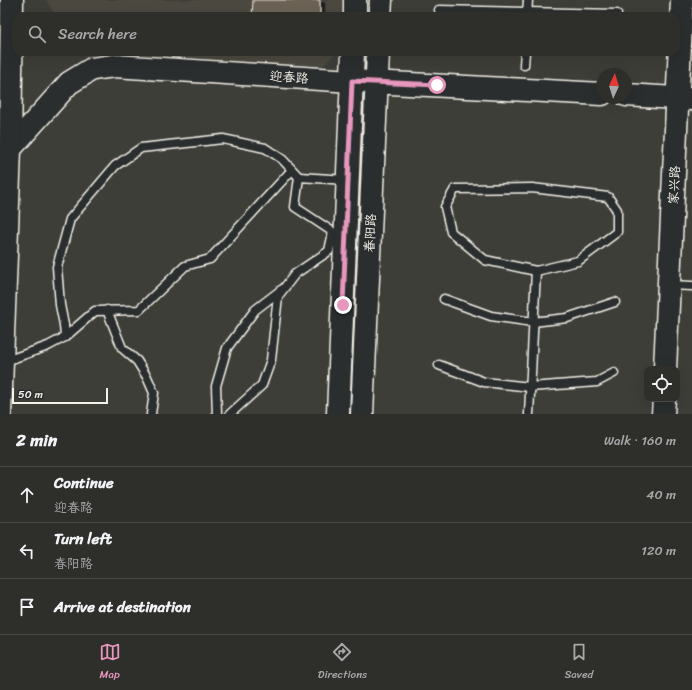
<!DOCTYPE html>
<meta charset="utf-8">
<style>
:root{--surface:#2e2e2b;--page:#363633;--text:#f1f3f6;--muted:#a7a8a9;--line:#494a47;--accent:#e797bd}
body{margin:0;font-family:Sriracha,"LXGW WenKai TC",sans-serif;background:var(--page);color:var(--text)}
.controls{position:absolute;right:12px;bottom:12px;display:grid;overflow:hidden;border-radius:8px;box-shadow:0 4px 16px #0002}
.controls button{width:36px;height:36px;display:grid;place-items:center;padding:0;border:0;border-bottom:1px solid var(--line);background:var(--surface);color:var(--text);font:20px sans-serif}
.compass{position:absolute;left:596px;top:68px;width:36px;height:36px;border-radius:50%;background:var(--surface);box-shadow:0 4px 16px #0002;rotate:4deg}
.scale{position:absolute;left:12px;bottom:10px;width:96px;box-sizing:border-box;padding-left:4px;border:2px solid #f4f1e8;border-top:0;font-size:11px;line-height:14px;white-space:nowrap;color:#f4f1e8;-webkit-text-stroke:3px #2a2d2e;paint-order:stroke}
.stop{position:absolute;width:12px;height:12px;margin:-9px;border:3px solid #e797bd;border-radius:50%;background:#fff}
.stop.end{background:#e797bd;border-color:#fff;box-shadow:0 1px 4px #0008}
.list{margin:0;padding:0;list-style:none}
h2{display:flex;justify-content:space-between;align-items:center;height:52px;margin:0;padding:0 16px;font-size:17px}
h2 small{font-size:13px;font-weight:400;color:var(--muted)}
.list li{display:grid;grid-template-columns:26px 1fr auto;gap:12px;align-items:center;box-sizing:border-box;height:56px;padding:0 16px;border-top:1px solid var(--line)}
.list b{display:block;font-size:15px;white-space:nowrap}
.list p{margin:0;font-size:13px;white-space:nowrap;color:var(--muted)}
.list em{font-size:13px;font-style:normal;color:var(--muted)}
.icon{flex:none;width:22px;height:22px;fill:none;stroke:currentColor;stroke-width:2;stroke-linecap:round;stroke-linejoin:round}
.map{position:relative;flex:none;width:692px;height:414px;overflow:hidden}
.search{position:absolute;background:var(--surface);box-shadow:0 4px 16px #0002;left:12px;right:12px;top:12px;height:44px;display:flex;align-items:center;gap:10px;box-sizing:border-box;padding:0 14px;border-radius:12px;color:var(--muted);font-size:15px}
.sheet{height:220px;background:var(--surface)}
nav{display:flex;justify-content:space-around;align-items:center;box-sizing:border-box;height:56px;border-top:1px solid var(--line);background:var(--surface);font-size:11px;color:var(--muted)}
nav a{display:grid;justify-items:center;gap:2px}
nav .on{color:var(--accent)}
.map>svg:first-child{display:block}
.built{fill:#4c4941}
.building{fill:#6c6454;stroke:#f4f1e8;filter:url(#shadow)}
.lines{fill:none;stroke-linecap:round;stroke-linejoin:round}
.lane-casing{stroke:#f4f1e8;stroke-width:11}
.secondary-casing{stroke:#f4f1e8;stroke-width:25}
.lane{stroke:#2a2d2e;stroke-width:8}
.secondary{stroke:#2a2d2e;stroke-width:22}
.route{stroke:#e797bd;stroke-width:5}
.labels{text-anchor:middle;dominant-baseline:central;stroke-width:3;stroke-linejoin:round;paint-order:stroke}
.street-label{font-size:13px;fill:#f4f1e8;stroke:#2a2d2e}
</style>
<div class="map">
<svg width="692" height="414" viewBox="0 0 692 414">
<defs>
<filter id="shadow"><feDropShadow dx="4.5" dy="2.5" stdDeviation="0" flood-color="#0009"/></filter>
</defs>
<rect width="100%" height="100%" fill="#3e3e39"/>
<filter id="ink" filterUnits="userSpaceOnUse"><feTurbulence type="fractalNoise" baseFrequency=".025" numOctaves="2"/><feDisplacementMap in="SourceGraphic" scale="8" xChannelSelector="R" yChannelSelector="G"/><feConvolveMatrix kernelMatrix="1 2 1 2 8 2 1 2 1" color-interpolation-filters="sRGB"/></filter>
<g filter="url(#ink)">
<g class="built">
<polygon points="46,0 346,0 346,16 56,16"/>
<polygon points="78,52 337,52 318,71 80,55"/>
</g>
<polygon class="building" points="253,0 320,0 320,16 252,16"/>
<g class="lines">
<defs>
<g id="lane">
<polyline points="439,10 617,14"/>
<polyline points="527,16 528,0"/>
<polyline points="524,65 525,52"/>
<polygon points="532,188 608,197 617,210 617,232 578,261 536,271 485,260 451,232 445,207 455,189"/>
<polyline points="670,285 692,286"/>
<polyline points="444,299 491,316 533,322 567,318 615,302"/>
<polyline points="107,310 122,348 137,361 147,377 154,393 151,414"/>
<polyline points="65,337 95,311 139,310 185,266 210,259 292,170"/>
<polyline points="3,362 48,346 65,337 64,325 60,305 57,267 70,219 115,166 141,148 223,139 265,148 282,159 299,177"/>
<polyline points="439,365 484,382 530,387 597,382 614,373"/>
<polyline points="217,414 216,386 227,348 255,310 281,290"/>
<polyline points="230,414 262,385 271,360 278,296 295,274 329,251 333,232 295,207 299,177 347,180"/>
<polyline points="529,414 536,271"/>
</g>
<g id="secondary">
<polyline points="355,16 355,0"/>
<polyline points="380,16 381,0"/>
<polyline points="626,95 692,99"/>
<polyline points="10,149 69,83 92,69 114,66 352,81 602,94"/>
<polyline points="665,369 682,0"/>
<polyline points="0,414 10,149 12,0"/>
<polyline points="338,414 353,52"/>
<polyline points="362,414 378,52"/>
<polyline points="663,414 664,399"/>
</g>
</defs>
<use href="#lane" class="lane-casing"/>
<use href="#secondary" class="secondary-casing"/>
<use href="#lane" class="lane"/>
<use href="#secondary" class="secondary"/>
</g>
</g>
<g class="lines" filter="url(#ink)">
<polyline class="route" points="343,305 352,81 437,85"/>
</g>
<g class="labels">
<g class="street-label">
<text transform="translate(289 77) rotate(4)">迎春路</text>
<text transform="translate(674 185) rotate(-87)">家兴路</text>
<text transform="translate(370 233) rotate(-87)">春阳路</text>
</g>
</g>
</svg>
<div class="controls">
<button><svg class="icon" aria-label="locate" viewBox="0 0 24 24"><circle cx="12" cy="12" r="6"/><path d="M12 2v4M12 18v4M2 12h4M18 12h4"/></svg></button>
</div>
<svg class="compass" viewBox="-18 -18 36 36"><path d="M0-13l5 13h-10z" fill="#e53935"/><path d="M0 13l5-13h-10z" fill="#a7a8a9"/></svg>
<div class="scale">50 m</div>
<div class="stop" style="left:437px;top:85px"></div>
<div class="stop end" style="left:343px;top:305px"></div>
<div class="search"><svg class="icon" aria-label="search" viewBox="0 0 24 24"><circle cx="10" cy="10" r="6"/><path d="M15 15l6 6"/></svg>Search here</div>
</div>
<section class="sheet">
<h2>2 min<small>Walk · 160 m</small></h2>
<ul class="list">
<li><svg class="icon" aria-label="ahead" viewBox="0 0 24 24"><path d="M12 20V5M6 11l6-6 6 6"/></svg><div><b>Continue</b><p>迎春路</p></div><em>40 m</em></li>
<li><svg class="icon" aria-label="left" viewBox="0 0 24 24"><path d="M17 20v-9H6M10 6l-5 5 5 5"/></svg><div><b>Turn left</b><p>春阳路</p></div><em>120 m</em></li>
<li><svg class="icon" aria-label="arrive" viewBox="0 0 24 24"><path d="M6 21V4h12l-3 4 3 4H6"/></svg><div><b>Arrive at destination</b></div></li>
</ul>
</section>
<nav>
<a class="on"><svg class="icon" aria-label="map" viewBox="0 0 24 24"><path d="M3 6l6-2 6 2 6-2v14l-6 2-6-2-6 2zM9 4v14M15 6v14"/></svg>Map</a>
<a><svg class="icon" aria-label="directions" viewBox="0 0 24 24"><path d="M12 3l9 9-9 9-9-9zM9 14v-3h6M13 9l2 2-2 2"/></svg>Directions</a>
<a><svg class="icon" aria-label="saved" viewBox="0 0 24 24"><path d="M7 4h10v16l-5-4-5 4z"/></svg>Saved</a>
</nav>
